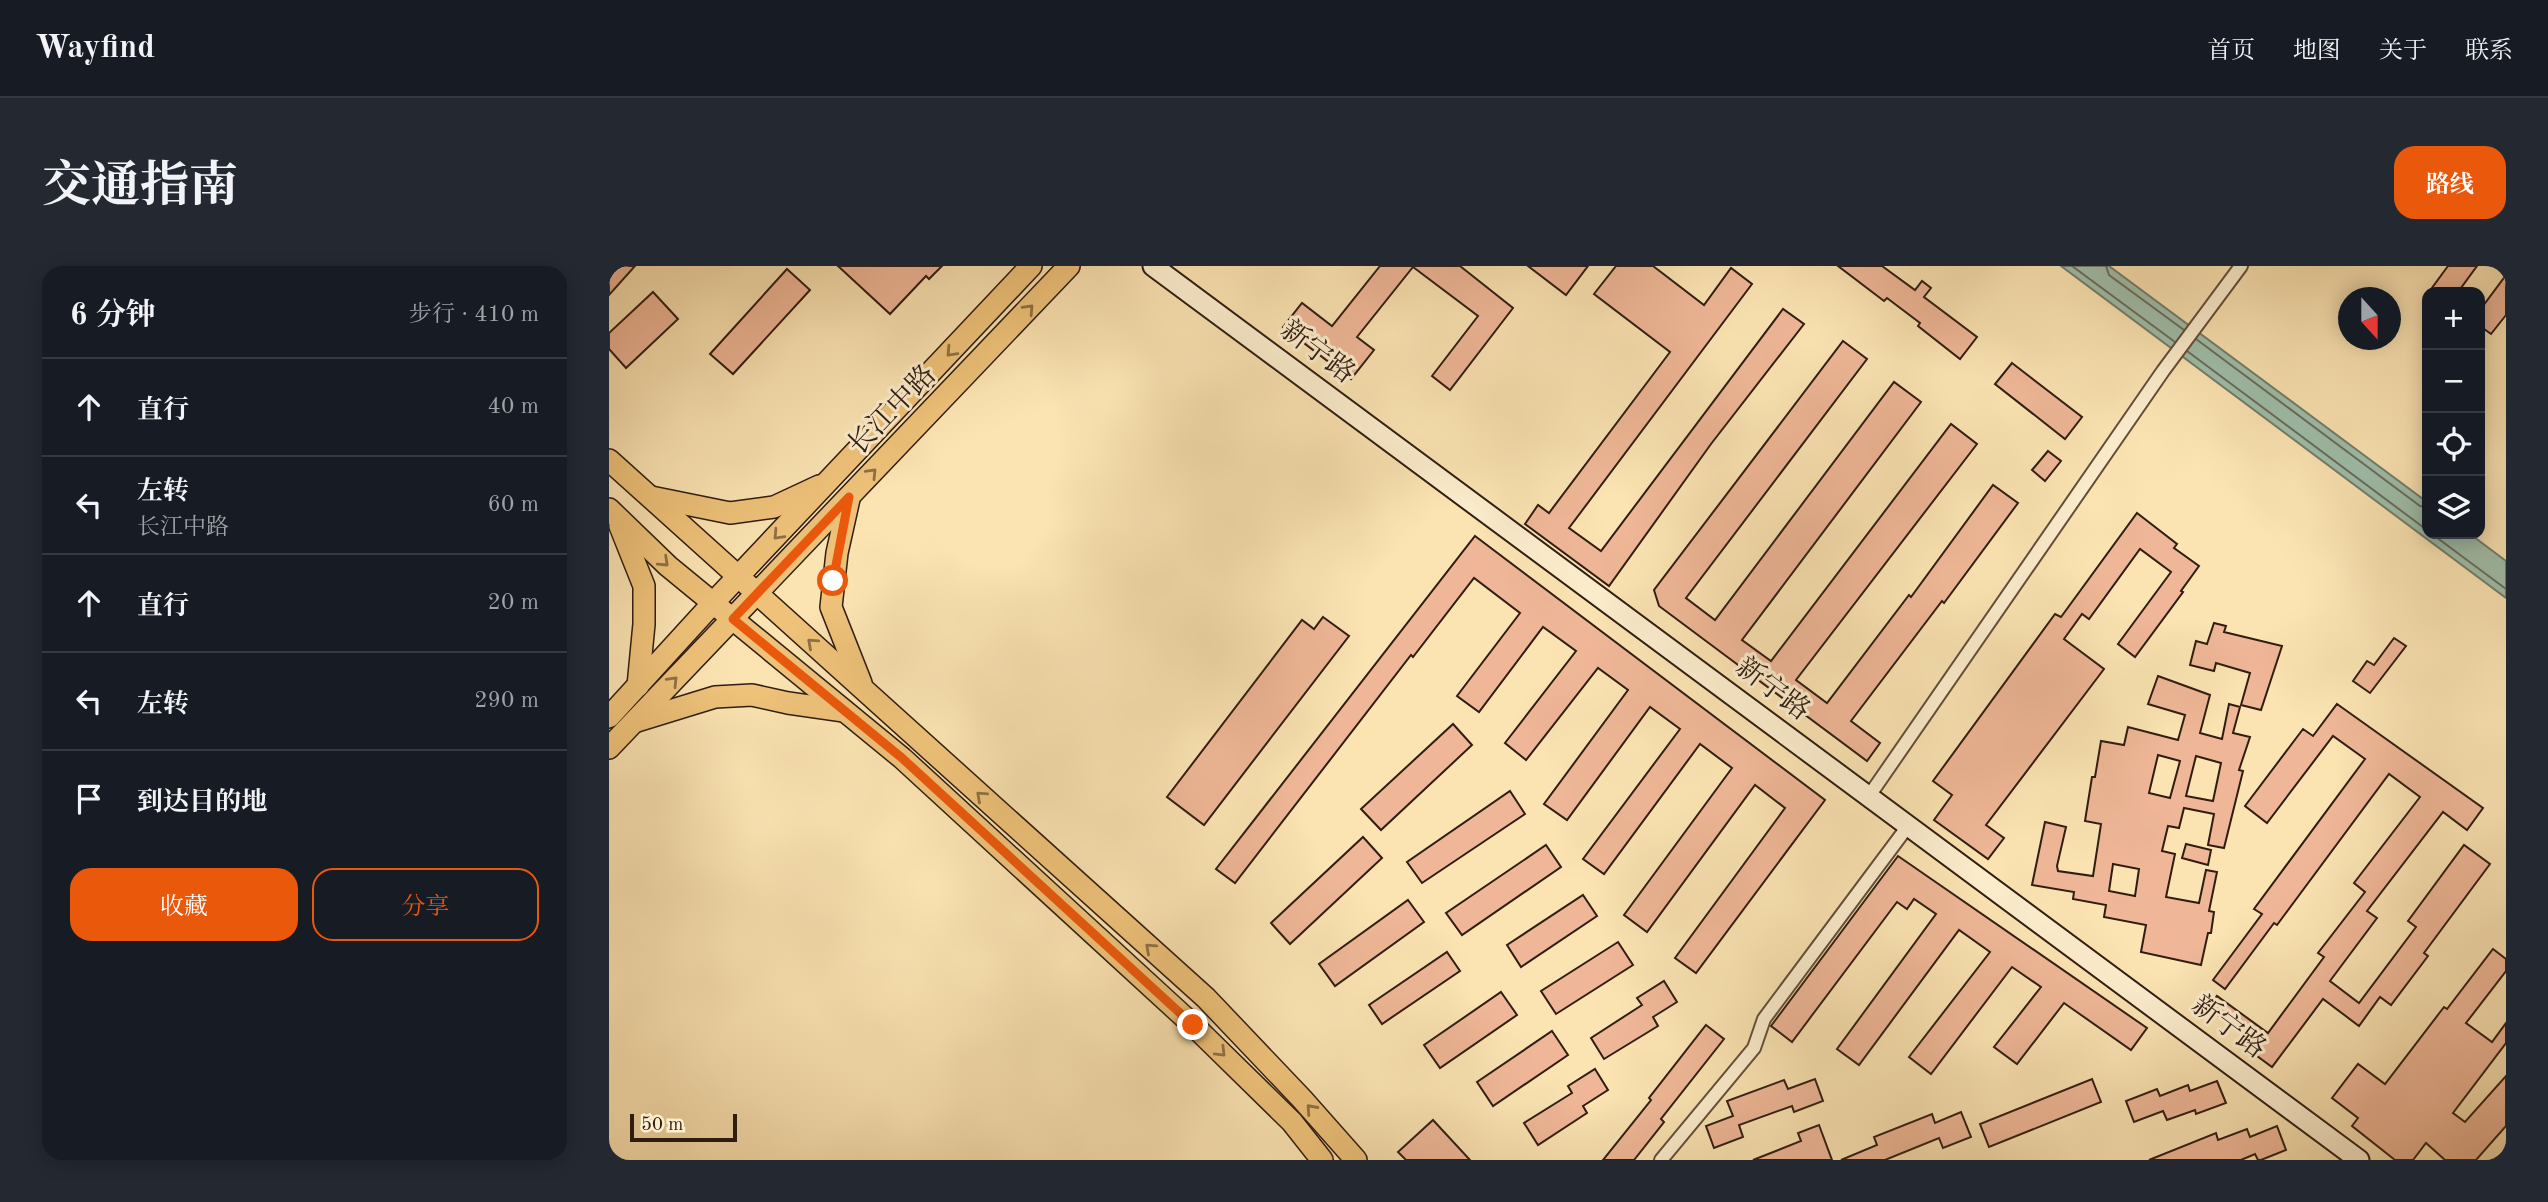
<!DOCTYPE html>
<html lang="zh">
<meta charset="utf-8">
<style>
:root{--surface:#171b24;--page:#242831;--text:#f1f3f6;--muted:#9ea1a6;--line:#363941;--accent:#ea580c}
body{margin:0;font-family:"Old Standard TT","Noto Serif SC",serif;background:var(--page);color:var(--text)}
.controls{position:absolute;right:21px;top:21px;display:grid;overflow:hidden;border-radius:14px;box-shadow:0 4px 18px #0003}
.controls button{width:63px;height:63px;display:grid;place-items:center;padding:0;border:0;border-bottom:2px solid var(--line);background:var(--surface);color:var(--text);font:35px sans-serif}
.compass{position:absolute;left:1729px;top:21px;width:63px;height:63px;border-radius:50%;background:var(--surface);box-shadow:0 4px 18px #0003;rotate:159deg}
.scale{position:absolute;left:21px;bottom:18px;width:107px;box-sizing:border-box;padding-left:7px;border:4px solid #301d12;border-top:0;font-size:19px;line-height:24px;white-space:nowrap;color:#301d12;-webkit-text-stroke:5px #fcedcd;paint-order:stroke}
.stop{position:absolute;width:21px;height:21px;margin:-16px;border:5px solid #ea580c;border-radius:50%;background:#fff}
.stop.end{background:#ea580c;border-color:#fff;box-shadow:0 2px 7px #0008}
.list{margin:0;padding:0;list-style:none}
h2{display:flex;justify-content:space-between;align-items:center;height:91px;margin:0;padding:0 28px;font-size:30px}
h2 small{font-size:23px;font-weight:400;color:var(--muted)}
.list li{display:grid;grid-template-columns:46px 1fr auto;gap:21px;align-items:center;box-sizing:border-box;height:98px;padding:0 28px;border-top:2px solid var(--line)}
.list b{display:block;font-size:26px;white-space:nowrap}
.list p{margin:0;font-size:23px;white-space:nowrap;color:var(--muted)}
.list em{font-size:23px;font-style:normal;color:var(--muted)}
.actions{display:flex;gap:14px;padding:21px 28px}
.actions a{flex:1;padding:16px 0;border:2px solid var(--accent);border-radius:21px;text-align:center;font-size:24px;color:var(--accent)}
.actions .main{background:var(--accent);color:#fff}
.icon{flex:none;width:38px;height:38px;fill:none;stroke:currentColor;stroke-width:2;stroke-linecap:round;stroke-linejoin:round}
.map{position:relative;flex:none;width:1897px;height:894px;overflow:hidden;border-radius:21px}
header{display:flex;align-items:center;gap:42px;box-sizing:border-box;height:98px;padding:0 35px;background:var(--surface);border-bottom:2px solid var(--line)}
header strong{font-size:33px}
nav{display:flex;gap:38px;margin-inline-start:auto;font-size:24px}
.intro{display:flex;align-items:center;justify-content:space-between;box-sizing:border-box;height:168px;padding:0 42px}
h1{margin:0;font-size:49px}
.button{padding:18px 32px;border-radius:21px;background:var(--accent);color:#fff;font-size:24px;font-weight:700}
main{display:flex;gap:42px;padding:0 42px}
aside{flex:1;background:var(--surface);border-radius:21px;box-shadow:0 4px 18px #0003}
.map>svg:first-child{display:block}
.water{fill:#9fbeaa;stroke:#737e6d;stroke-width:2}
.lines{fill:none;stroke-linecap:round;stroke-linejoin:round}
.shore{stroke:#686e5e;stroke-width:2}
.building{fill:#efb797;stroke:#301d12;stroke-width:2;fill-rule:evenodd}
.street-casing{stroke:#634e3a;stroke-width:16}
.secondary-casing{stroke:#301d12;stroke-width:23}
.primary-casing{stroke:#301d12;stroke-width:24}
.street{stroke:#fcedcd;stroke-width:12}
.secondary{stroke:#fcedcd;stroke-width:19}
.primary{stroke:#eec279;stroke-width:21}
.oneway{stroke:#8f7046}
.route{stroke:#ea580c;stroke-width:9}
.labels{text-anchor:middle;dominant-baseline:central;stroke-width:6;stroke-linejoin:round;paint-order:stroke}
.street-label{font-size:28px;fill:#301d12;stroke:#fcedcd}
</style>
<header>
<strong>Wayfind</strong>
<nav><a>首页</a><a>地图</a><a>关于</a><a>联系</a></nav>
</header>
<div class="intro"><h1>交通指南</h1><a class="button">路线</a></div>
<main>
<aside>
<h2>6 分钟<small>步行 · 410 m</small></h2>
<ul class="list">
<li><svg class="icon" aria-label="ahead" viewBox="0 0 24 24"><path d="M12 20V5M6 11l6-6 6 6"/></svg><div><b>直行</b></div><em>40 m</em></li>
<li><svg class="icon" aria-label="left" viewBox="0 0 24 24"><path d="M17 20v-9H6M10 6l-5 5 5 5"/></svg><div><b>左转</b><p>长江中路</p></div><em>60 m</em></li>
<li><svg class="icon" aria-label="ahead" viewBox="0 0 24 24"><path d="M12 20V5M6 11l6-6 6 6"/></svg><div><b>直行</b></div><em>20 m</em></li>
<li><svg class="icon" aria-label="left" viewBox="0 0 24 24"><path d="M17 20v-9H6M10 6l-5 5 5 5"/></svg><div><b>左转</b></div><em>290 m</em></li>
<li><svg class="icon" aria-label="arrive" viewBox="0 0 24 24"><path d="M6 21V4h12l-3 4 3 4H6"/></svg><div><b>到达目的地</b></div></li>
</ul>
<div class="actions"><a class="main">收藏</a><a>分享</a></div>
</aside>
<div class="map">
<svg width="1897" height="894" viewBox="0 0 1897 894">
<rect width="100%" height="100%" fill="#fbe3b2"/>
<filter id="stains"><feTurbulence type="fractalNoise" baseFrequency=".00286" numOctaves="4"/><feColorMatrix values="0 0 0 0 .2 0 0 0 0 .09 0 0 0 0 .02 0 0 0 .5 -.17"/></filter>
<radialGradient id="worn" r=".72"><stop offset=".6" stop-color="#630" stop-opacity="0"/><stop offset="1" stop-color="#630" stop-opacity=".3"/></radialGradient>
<polygon class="water" points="1452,0 1500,0 1818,236 1818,268 1861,268 1897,295 1897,332"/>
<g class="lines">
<g class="shore">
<polyline points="1463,0 1566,76"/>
<polyline points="1497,0 1500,9 1575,64"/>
<polyline points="1587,73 1811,240 1818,241"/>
<polyline points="1578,85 1818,264"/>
<polyline points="1823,268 1897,323"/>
</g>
</g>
<g class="building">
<polygon points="0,0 26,0 0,29"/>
<polygon points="229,0 333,0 320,13 317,10 281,48"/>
<polygon points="771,0 851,0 904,42 841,124 823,110 869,50 804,1 748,71 765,84 742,113 674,61 693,37 723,60"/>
<polygon points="919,0 979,0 957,29"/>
<polygon points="1007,0 1044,0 1095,39 1122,2 1143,18 960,262 992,285 1174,43 1195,58 1102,178 1000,320 916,258 929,239 940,247 1061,86 985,28"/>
<polygon points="1229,0 1273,0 1306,24 1313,15 1322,22 1315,31 1368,71 1351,93 1309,60 1311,57 1278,32 1275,35"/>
<polygon points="1839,0 1868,0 1849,26 1820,26"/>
<polygon points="178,3 201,24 124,108 101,88"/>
<polygon points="1897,9 1897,49 1882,68 1871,60 1871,44"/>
<polygon points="44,26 69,53 17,102 0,83 0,67"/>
<polygon points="1234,75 1258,93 1077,332 1106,354 1285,116 1312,136 1133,374 1162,395 1342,158 1368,178 1187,414 1218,437 1300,329 1302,331 1384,219 1409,237 1335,337 1333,335 1242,455 1271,477 1258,495 1050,340 1045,324"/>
<polygon points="1403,97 1473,151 1456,173 1386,118"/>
<polygon points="1439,185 1452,195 1436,215 1423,204"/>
<polygon points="1528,247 1568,278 1565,282 1590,300 1572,325 1574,326 1526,391 1509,378 1562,306 1531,283 1480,353 1473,348 1455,373 1495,403 1377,559 1395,572 1379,593 1325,554 1343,529 1324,515 1446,348 1452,351"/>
<polygon points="866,270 1216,534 1087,707 1066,692 1176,542 1146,519 1038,666 1015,649 1123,502 1091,478 995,608 974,593 1071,463 1041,441 958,554 935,538 1019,424 989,402 917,494 896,477 967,385 934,361 870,446 848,430 911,347 865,312 804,391 802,389 626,617 607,603"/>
<polygon points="714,351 740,370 595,559 558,531 693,354 705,363"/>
<polygon points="1605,357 1617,360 1615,366 1673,380 1652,444 1632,439 1641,407 1607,397 1605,405 1581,399 1587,375 1598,378"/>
<polygon points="1785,372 1797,380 1761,427 1744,415 1758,395 1765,399"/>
<path d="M1549 410 1601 429 1591 467 1613 473 1620 438 1631 441 1624 467 1641 471 1630 504 1634 505 1615 582 1599 579 1605 548 1575 542 1570 562 1559 560 1553 585 1566 588 1557 631 1590 637 1597 604 1608 606 1600 645 1605 646 1602 667H1599L1592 699 1532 686 1537 659 1495 651 1497 639 1464 633 1465 626 1423 619 1436 556 1457 561 1448 600 1449 605 1484 610 1492 558 1476 555 1483 511H1486L1492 475 1515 479 1519 461 1569 474 1576 449 1539 438ZM1549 489 1571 495 1561 532 1540 527ZM1587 490 1612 497 1604 535 1577 530ZM1504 598 1530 603 1526 630 1500 625Z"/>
<polygon points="1728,438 1874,542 1858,564 1834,546 1758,645 1768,652 1721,715 1750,737 1807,661 1799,655 1855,579 1881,598 1815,687 1819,690 1782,739 1771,731 1750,760 1714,733 1663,801 1644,787 1649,779 1599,742 1608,730 1659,767 1715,691 1709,687 1756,626 1745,617 1811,531 1780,508 1668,659 1665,657 1616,723 1604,714 1653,648 1645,643 1756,493 1724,470 1658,557 1636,540 1694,463 1704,470"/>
<polygon points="844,458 863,479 772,564 752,543"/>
<polygon points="901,525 916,548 813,617 798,596"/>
<polygon points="754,571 773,592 681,678 662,657"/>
<polygon points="1577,578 1602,584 1599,599 1573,592"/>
<polygon points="937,579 952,601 853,669 837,647"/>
<polygon points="1289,590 1538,762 1522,784 1455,737 1408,798 1385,781 1432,721 1403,701 1322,808 1300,791 1381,686 1350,664 1250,799 1228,783 1327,648 1305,633 1298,643 1288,636 1183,776 1162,760"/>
<polygon points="974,629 988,650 912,701 898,679"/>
<polygon points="799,634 815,656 726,720 710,698"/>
<polygon points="1009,676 1024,699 947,748 932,725"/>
<polygon points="1884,683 1897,693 1897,705 1857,757 1883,776 1897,757 1897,777 1844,847 1856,856 1897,810 1897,860 1867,894 1836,894 1817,877 1804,894 1786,894 1743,860 1749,852 1723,832 1749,798 1776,818 1835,741 1838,743"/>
<polygon points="838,686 851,705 773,758 760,739"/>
<polygon points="1055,715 1068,736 1044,751 1049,760 995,793 982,772 1033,739 1028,732"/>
<polygon points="892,726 908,749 831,802 815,779"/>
<polygon points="1097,759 1115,773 1052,853 1055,856 1025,894 994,894 1042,834 1040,832"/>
<polygon points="943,765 959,789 884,840 868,816"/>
<polygon points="986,803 999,824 974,840 978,847 929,879 915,857 963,827 959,820"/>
<polygon points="1206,813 1214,835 1185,846 1183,840 1130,859 1134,871 1105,882 1097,860 1124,850 1118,835 1175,814 1179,823"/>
<polygon points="1483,813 1492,836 1380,881 1371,858"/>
<polygon points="1608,815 1617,837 1587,848 1586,844 1558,854 1554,845 1525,856 1517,835 1548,823 1551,830 1579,819 1581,825"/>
<polygon points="1352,846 1362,871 1334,882 1330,872 1276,894 1232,894 1268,879 1265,871 1323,848 1326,857"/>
<polygon points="824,854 861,894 797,894 789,886"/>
<polygon points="1210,859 1223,894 1144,894 1192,875 1189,867"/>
<polygon points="1668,860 1677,884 1652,894 1649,894 1646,888 1632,894 1540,894 1607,867 1609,874 1638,863 1641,871"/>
</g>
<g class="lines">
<defs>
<g id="street">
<polyline points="1260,530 1554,105 1632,0"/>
<polyline points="1052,894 1145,782 1155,753 1299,560"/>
</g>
<polyline id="secondary" points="544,0 1750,894"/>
<g id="primary">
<polyline points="0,194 597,732 693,833 747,894"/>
<polyline points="42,231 121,247 165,241 210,220"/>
<polyline points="240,233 228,287 222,341 252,417"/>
<polyline points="0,243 59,300 293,492 584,759 683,856 713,894"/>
<polyline points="11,260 35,320 35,358 29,420"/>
<polyline points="0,451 104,337 422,0"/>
<polyline points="28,455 106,431 143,429 179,437 235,445"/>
<polyline points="0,482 460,0"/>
</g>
</defs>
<use href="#street" class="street-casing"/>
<use href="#secondary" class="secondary-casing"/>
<use href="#primary" class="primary-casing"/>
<use href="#street" class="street"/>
<use href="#secondary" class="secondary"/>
<use href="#primary" class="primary"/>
</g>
<defs><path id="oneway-chevron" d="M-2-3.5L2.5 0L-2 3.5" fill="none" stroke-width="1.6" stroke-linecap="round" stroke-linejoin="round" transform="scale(1.75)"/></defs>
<g class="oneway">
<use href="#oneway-chevron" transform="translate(420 43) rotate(-47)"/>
<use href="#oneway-chevron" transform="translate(342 86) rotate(133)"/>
<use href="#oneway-chevron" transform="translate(263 207) rotate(-46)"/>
<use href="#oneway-chevron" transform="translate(169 269) rotate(133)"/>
<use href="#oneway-chevron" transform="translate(55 296) rotate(43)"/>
<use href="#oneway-chevron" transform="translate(203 377) rotate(-138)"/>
<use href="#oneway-chevron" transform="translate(64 415) rotate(-46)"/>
<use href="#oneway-chevron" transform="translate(372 530) rotate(-138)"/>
<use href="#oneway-chevron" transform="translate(541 682) rotate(-138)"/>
<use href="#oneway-chevron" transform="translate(612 786) rotate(45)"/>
<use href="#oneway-chevron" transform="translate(702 843) rotate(-132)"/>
</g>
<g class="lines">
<polyline class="route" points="224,315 240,231 124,353 293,492 584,759"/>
</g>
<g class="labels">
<g class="street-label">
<text transform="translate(708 87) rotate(37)">新宁路</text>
<text transform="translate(284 145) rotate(-46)">长江中路</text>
<text transform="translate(1163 424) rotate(37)">新宁路</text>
<text transform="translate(1619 762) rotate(37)">新宁路</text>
</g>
</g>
<rect width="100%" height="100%" filter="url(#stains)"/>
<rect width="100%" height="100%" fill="url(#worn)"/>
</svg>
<div class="controls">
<button>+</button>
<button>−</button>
<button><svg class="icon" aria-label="locate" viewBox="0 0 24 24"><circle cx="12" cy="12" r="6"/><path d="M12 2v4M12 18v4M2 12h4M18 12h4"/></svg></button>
<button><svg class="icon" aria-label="layers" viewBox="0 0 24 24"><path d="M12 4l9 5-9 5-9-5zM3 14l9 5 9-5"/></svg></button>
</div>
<svg class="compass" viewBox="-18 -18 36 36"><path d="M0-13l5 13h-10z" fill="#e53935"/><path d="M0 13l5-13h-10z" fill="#9ea1a6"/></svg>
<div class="scale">50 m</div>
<div class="stop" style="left:224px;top:315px"></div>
<div class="stop end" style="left:584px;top:759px"></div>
</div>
</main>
